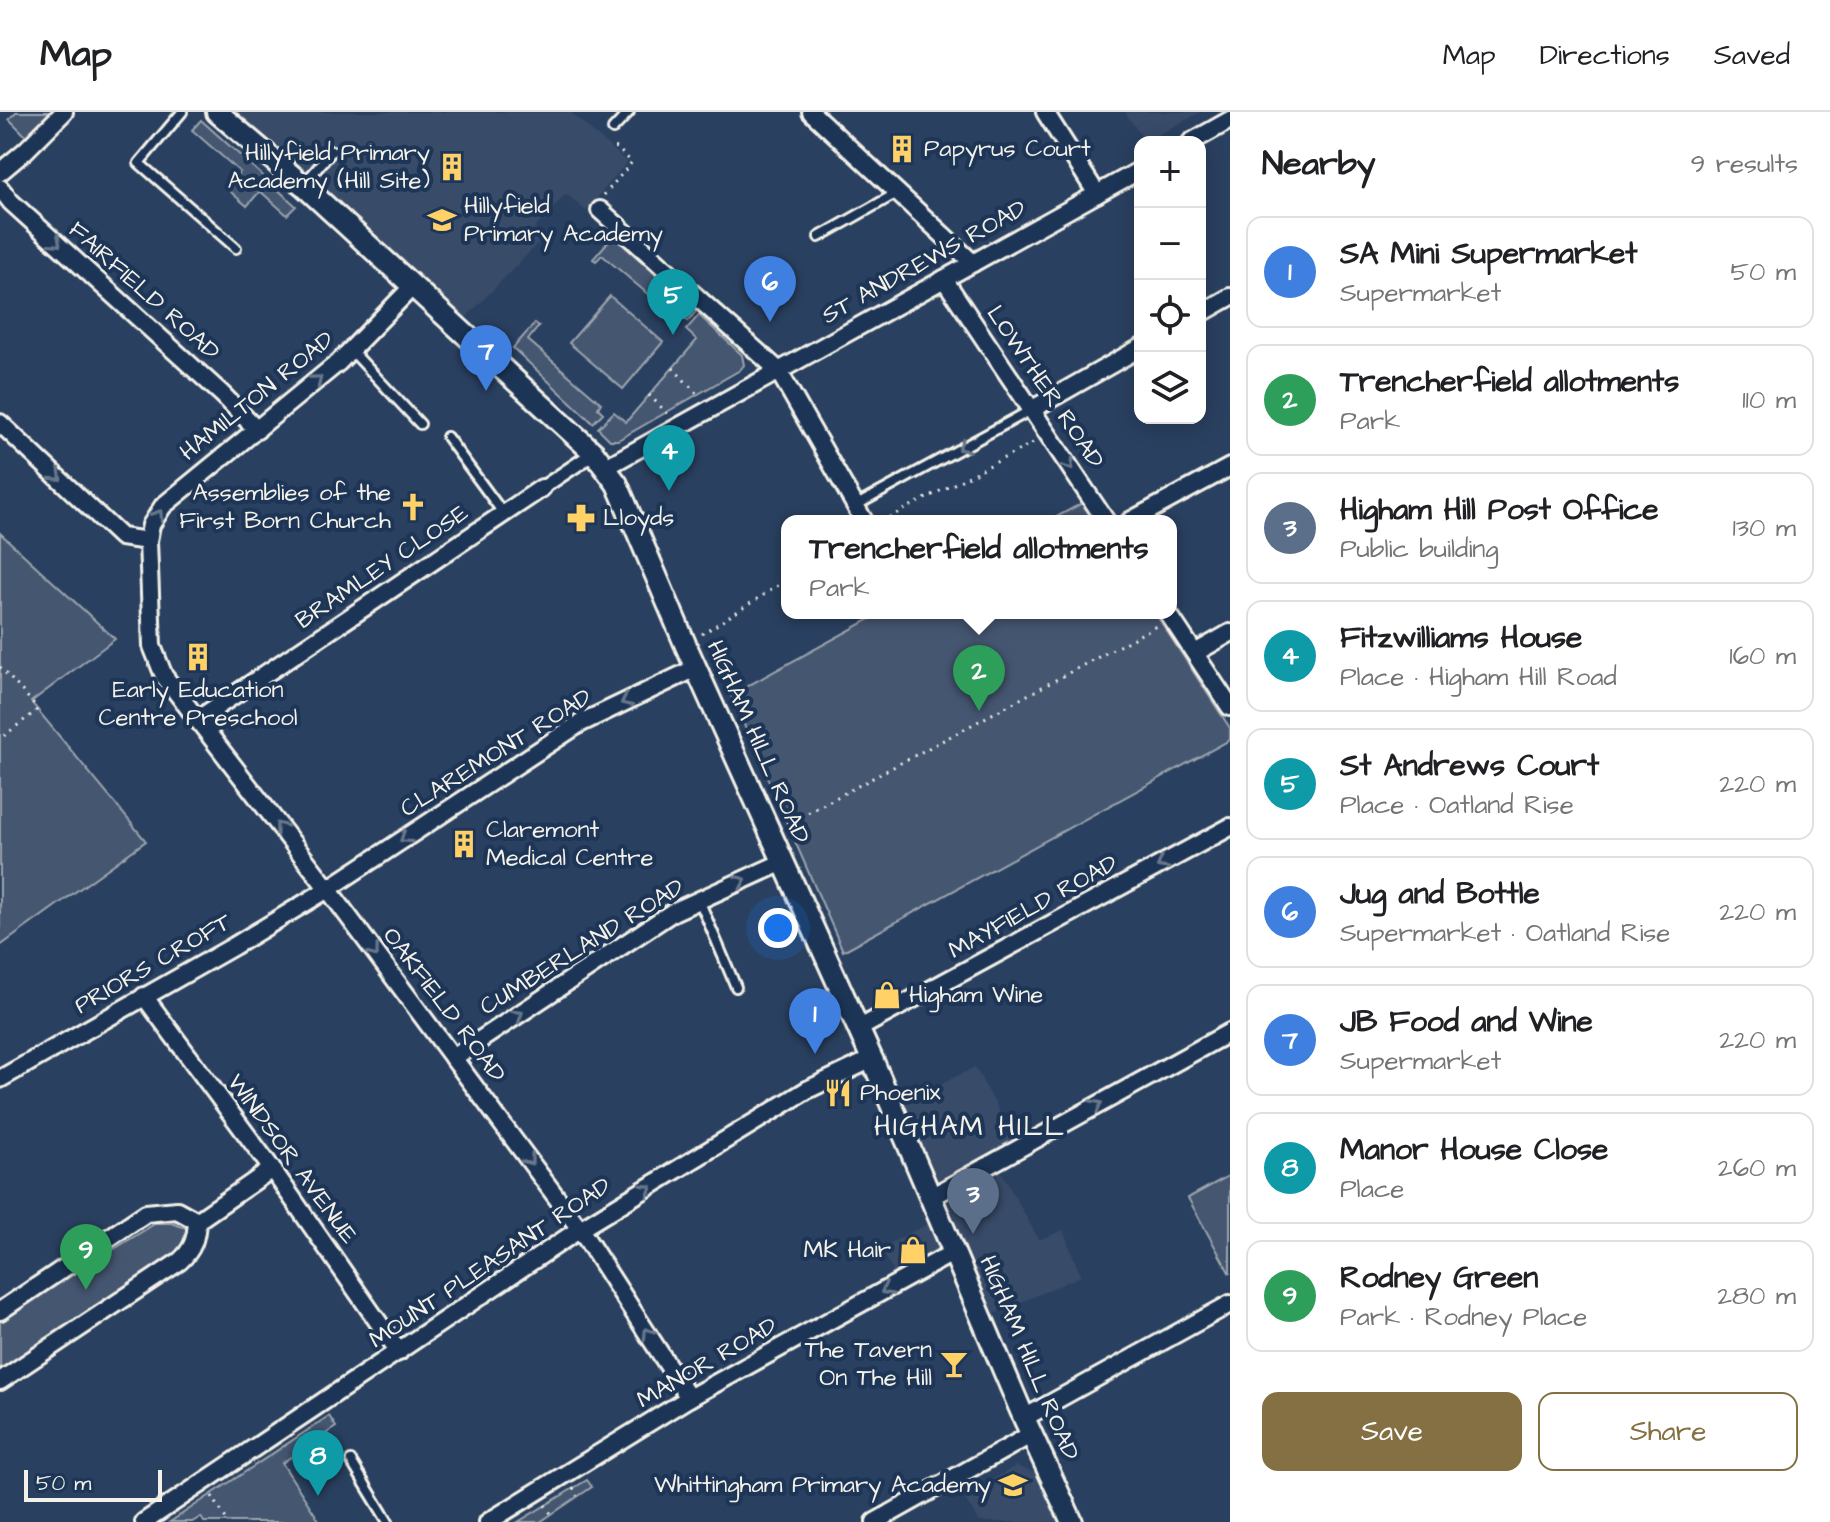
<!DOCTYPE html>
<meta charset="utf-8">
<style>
:root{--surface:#fff;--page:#f6f6f6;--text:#202124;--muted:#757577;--line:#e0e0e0;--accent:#847042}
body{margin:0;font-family:"Architects Daughter",sans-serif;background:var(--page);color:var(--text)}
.controls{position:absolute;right:24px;top:24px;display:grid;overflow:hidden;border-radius:16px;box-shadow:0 4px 20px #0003}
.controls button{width:72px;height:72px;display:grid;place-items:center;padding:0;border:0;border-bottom:2px solid var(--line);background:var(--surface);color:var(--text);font:40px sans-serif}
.scale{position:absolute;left:24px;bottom:20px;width:138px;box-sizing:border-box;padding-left:8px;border:4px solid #f4f1e8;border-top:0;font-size:22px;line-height:28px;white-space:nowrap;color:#f4f1e8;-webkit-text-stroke:6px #1d3557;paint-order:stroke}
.you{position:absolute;left:778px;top:816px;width:28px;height:28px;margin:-20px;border:6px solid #fff;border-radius:50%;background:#1a73e8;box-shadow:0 0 0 12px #1a73e833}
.badge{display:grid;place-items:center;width:52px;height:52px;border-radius:50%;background:var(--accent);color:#fff;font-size:26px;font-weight:700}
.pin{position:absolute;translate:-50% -66px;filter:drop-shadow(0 2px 4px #0008)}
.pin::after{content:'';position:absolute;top:42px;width:28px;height:24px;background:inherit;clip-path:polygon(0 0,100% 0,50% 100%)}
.popup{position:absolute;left:781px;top:403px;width:396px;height:104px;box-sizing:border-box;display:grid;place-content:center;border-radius:16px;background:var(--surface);filter:drop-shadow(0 2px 6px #0005);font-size:26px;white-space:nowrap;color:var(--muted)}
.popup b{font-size:30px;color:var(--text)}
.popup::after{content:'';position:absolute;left:50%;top:100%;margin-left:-16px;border:16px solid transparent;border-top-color:var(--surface)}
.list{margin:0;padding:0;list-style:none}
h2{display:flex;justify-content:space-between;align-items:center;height:104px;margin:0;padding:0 32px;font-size:34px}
h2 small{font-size:26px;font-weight:400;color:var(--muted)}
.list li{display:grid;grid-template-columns:52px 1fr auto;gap:24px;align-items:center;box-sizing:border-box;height:112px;margin:0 16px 16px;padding:0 16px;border:2px solid var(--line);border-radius:16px}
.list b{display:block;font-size:30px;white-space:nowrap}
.list p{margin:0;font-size:26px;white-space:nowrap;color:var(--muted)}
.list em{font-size:26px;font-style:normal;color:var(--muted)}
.actions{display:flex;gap:16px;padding:24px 32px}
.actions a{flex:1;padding:18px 0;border:2px solid var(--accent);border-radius:16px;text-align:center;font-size:28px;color:var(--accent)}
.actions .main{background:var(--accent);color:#fff}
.icon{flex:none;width:44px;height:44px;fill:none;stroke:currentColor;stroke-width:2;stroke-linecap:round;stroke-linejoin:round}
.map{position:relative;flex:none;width:1230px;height:1410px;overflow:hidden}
header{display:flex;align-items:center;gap:48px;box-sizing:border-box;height:112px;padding:0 40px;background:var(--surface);border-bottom:2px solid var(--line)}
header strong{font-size:38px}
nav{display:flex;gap:44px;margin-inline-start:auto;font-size:28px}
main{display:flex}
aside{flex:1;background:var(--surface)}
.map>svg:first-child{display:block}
.built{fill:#374c69}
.green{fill:#445771;stroke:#9ca4ac;stroke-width:2}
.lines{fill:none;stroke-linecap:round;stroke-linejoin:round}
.service-casing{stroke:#f4f1e8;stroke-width:14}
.pedestrian-casing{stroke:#f4f1e8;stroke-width:18}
.minor-casing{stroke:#f4f1e8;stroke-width:22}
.tertiary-casing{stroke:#f4f1e8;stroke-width:26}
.path{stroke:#f4f1e8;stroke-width:3;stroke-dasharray:2 6;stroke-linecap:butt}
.service{stroke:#1d3557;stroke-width:8}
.pedestrian{stroke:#1d3557;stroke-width:12}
.minor{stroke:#1d3557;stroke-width:16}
.tertiary{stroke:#1d3557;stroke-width:20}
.oneway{stroke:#68778a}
.labels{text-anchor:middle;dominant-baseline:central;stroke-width:8;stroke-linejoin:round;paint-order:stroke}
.poi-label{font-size:24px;fill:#f4f1e8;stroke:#1d3557;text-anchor:start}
.street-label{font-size:24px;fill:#f4f1e8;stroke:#1d3557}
.quarter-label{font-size:28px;letter-spacing:2px;fill:#f4f1e8;stroke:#1d3557}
</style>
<header>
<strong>Map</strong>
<nav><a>Map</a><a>Directions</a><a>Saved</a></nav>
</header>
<main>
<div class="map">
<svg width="1230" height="1410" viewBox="0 0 1230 1410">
<rect width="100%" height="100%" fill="#2a4060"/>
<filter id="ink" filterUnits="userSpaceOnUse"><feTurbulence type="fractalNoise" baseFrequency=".0125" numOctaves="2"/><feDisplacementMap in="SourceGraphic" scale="16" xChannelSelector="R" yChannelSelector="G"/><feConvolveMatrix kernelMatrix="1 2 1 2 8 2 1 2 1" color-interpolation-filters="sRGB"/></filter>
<g filter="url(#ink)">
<g class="built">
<polygon points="217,0 570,0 627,50 586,99 566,82 535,116 544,125 457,215"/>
<polygon points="1125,0 1201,0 1145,30"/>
<polygon points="975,955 1018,1034 994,1047 1039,1128 1063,1118 1081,1164 994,1202 899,992"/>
<polygon points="931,1110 944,1139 895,1163 881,1136"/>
<polygon points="1016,1354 1038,1362 1058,1410 979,1410 963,1384"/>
</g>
<g class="green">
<polygon points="16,0 50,0 26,24 9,7"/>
<polygon points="201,8 296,94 287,103 260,79 247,94 226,76 240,60 192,18"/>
<polygon points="613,124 696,199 688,209 681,203 677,207 602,143 596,149 593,147"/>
<polygon points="610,184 663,230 623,277 569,231"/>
<polygon points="699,203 742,243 744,253 740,258 618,328 610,328 598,316 614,300 626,310 697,228 686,218"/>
<polygon points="535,211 539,214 528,228 601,291 598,296 603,301 593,311 513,236"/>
<polygon points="1082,391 1094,409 1049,409"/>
<polygon points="0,421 115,527 31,590 146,729 0,834"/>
<polygon points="881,501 1155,501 1230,616 1230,628 843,839 731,583"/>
<polygon points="1230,1063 1230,1162 1188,1086"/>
<polygon points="156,1111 171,1111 186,1116 186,1128 181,1138 0,1261 0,1208"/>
<polygon points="329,1304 336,1315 282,1351 320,1410 204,1410 201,1405 192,1410 170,1410"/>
<polygon points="587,1368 592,1375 540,1410 518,1410"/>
</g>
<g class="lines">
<defs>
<g id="service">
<polyline points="182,0 139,51 236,136"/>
<polyline points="613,17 629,0"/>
<polyline points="304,72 332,39"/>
<polyline points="819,125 897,81"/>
<polyline points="351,238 420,312"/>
<polyline points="447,325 503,401"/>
<polyline points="855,394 1031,298"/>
<polyline points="699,788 736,875"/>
<polyline points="351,1349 388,1410"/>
</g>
<polyline id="pedestrian" points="542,376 594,341"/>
<g id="minor">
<polyline points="811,0 973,151"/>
<polyline points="1045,0 1097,82"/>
<polyline points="1191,30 1230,8"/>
<polyline points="0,60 25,39 64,0"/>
<polyline points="0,76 11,90 222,282 257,318"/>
<polyline points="600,98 778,258 864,409"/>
<polyline points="944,167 1106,409"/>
<polyline points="413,174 339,250 163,394 151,413 148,429 152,534 164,564 328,777 580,1117 689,1286"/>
<polyline points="1200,202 1230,185"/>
<polyline points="1031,298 1140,236"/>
<polyline points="0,311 121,425 148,429"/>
<polyline points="606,355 1140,58"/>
<polyline points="1130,409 1230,355"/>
<polyline points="1168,501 1230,595"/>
<polyline points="1195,541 1230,521"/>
<polyline points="197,608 542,376"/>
<polyline points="144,884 272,1057 399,1240"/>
<polyline points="858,917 1230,715"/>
<polyline points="453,946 673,800 783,750"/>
<polyline points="0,967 234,834 328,777 579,612 696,556"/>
<polyline points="931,1085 1230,920"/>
<polyline points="197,1109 272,1057"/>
<polyline points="0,1199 146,1101 177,1098 197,1109"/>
<path d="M0 1269 180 1149C193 1137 196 1127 197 1109"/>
<polyline points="1024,1306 1230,1192"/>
<polyline points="144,1410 580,1117 807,978 872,947"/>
<polyline points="488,1410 689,1286 954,1140"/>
<polyline points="875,1410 1032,1322"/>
</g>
<polyline id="tertiary" points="217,0 303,73 594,341 617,372 686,534 872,947 1024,1306 1072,1410"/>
</defs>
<use href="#service" class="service-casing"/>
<use href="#pedestrian" class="pedestrian-casing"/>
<use href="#minor" class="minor-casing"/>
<use href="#tertiary" class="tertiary-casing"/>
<g class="path">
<polyline points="604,83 632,50 611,31"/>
<polyline points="673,256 699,284"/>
<polyline points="649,283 669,303"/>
<polyline points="882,409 1035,330"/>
<polyline points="702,522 787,468"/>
<polyline points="0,555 34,592 36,599 0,627"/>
<polyline points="787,712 1158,513"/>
<polyline points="573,1376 577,1384"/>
<polyline points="212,1384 228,1410"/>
<polyline points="545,1393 552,1403"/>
</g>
<use href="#service" class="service"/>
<use href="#pedestrian" class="pedestrian"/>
<use href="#minor" class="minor"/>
<use href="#tertiary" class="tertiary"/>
</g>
<defs><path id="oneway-chevron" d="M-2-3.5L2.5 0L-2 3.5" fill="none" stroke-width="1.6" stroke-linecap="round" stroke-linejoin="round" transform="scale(2)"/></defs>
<g class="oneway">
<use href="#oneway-chevron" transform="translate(56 130) rotate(42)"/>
<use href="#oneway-chevron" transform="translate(317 268) rotate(-39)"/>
<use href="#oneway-chevron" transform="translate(963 335) rotate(151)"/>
<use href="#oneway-chevron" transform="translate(1069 353) rotate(56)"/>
<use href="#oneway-chevron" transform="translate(57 364) rotate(43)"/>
<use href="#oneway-chevron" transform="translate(158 403) rotate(-57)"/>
<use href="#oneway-chevron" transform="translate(626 589) rotate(154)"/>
<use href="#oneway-chevron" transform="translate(280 715) rotate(-128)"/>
<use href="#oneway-chevron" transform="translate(405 726) rotate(147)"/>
<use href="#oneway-chevron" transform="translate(1162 752) rotate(151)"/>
<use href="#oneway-chevron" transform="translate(741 769) rotate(-24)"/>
<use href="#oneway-chevron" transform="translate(374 840) rotate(53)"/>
<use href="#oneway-chevron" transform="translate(518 903) rotate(-33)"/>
<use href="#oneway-chevron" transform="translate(1097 993) rotate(-29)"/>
<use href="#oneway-chevron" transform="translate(529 1048) rotate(53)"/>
<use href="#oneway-chevron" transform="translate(647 1077) rotate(-31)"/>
<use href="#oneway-chevron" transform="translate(886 1178) rotate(151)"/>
<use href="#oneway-chevron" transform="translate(648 1221) rotate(-123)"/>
</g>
</g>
<defs>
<symbol id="building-bare" viewBox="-9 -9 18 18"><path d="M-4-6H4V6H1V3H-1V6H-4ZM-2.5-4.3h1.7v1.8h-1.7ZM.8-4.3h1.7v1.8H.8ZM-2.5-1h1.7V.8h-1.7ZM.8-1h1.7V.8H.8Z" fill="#ffd166" stroke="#1d3557" stroke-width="2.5" paint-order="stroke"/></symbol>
<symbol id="school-bare" viewBox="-9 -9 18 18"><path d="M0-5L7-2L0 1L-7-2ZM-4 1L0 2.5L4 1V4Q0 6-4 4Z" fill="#ffd166" stroke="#1d3557" stroke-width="2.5" paint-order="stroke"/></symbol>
<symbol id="church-bare" viewBox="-9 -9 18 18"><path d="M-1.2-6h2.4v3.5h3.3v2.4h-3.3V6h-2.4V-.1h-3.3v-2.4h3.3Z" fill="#ffd166" stroke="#1d3557" stroke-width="2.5" paint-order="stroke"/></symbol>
<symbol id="pharmacy-bare" viewBox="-9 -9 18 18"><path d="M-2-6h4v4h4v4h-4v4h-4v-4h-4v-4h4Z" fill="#ffd166" stroke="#1d3557" stroke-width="2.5" paint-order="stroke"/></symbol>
<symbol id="shop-bare" viewBox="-9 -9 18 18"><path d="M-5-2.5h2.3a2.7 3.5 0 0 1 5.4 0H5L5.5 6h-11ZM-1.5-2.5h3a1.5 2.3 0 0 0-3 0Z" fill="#ffd166" stroke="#1d3557" stroke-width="2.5" paint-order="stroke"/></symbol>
<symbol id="restaurant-bare" viewBox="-9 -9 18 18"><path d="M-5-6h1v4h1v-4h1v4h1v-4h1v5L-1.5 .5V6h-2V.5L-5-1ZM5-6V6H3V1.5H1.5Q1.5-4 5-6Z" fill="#ffd166" stroke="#1d3557" stroke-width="2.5" paint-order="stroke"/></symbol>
<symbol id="bar-bare" viewBox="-9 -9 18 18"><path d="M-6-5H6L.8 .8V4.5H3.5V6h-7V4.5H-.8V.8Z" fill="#ffd166" stroke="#1d3557" stroke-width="2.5" paint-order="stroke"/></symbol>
</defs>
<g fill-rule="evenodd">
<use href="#building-bare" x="882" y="17" width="40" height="40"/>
<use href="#building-bare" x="432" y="35" width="40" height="40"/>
<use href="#school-bare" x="422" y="88" width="40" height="40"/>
<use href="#church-bare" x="393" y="375" width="40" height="40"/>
<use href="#pharmacy-bare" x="561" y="386" width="40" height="40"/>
<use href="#building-bare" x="178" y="525" width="40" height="40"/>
<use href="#building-bare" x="444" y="712" width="40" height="40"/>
<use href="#shop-bare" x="867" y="863" width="40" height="40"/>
<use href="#restaurant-bare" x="818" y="961" width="40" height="40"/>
<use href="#shop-bare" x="893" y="1118" width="40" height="40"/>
<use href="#bar-bare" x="934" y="1232" width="40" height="40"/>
<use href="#school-bare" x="993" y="1353" width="40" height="40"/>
</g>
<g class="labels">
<g class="poi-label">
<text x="924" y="37">Papyrus Court</text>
<text x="430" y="41" text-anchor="end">Hillyfield Primary<tspan x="430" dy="28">Academy (Hill Site)</tspan></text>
<text x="464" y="94">Hillyfield<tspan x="464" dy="28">Primary Academy</tspan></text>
<text x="391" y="381" text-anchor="end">Assemblies of the<tspan x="391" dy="28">First Born Church</tspan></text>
<text x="603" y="406">Lloyds</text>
<text x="198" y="578" text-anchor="middle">Early Education<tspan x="198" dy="28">Centre Preschool</tspan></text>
<text x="486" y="718">Claremont<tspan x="486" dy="28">Medical Centre</tspan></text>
<text x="909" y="883">Higham Wine</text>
<text x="860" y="981">Phoenix</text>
<text x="891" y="1138" text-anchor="end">MK Hair</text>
<text x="932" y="1238" text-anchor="end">The Tavern<tspan x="932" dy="28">On The Hill</tspan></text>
<text x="991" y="1373" text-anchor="end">Whittingham Primary Academy</text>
</g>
<g class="street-label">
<text transform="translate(924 150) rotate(-29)">ST ANDREWS ROAD</text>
<text transform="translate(144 179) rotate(42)">FAIRFIELD ROAD</text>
<text transform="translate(1045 275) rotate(56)">LOWTHER ROAD</text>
<text transform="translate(257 284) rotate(-39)">HAMILTON ROAD</text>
<text transform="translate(382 455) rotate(-34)">BRAMLEY CLOSE</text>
<text transform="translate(758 630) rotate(66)">HIGHAM HILL ROAD</text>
<text transform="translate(496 641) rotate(-32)">CLAREMONT ROAD</text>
<text transform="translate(1033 795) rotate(-29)">MAYFIELD ROAD</text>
<text transform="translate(582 835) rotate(-32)">CUMBERLAND ROAD</text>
<text transform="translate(153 852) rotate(-30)">PRIORS CROFT</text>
<text transform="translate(444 893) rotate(53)">OAKFIELD ROAD</text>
<text transform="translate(292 1047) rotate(54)">WINDSOR AVENUE</text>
<text transform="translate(490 1151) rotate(-34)">MOUNT PLEASANT ROAD</text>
<text transform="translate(1029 1246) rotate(67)">HIGHAM HILL ROAD</text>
<text transform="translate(707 1251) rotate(-30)">MANOR ROAD</text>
</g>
<g class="quarter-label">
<text x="970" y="1014">HIGHAM HILL</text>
</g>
</g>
</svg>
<div class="controls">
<button>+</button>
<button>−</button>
<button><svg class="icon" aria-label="locate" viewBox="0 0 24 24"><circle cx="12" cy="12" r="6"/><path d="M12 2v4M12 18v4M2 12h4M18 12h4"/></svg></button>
<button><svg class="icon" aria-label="layers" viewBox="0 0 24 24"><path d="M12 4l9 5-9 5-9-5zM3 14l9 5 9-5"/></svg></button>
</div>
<div class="scale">50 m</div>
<div class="you"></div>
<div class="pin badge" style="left:815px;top:942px;background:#3f7fe0">1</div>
<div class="pin badge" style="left:979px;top:599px;background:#2e9e5b">2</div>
<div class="popup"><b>Trencherfield allotments</b>Park</div>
<div class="pin badge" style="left:973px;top:1122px;background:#5c6f8a">3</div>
<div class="pin badge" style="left:669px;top:379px;background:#0f9aa8">4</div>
<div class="pin badge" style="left:673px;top:223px;background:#0f9aa8">5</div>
<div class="pin badge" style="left:770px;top:210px;background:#3f7fe0">6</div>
<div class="pin badge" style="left:486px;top:279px;background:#3f7fe0">7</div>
<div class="pin badge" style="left:318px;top:1384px;background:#0f9aa8">8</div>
<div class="pin badge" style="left:86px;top:1178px;background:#2e9e5b">9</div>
</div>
<aside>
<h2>Nearby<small>9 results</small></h2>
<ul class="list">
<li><span class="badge" style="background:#3f7fe0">1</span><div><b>SA Mini Supermarket</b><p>Supermarket</p></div><em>50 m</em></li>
<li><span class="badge" style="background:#2e9e5b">2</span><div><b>Trencherfield allotments</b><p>Park</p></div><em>110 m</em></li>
<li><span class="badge" style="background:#5c6f8a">3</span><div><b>Higham Hill Post Office</b><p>Public building</p></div><em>130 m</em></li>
<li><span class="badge" style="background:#0f9aa8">4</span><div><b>Fitzwilliams House</b><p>Place · Higham Hill Road</p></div><em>160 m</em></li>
<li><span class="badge" style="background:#0f9aa8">5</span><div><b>St Andrews Court</b><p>Place · Oatland Rise</p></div><em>220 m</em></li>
<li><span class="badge" style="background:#3f7fe0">6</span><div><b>Jug and Bottle</b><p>Supermarket · Oatland Rise</p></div><em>220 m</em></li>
<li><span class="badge" style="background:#3f7fe0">7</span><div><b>JB Food and Wine</b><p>Supermarket</p></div><em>220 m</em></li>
<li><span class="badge" style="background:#0f9aa8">8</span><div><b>Manor House Close</b><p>Place</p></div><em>260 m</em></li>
<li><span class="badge" style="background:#2e9e5b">9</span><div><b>Rodney Green</b><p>Park · Rodney Place</p></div><em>280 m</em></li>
</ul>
<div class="actions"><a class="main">Save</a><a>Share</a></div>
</aside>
</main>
